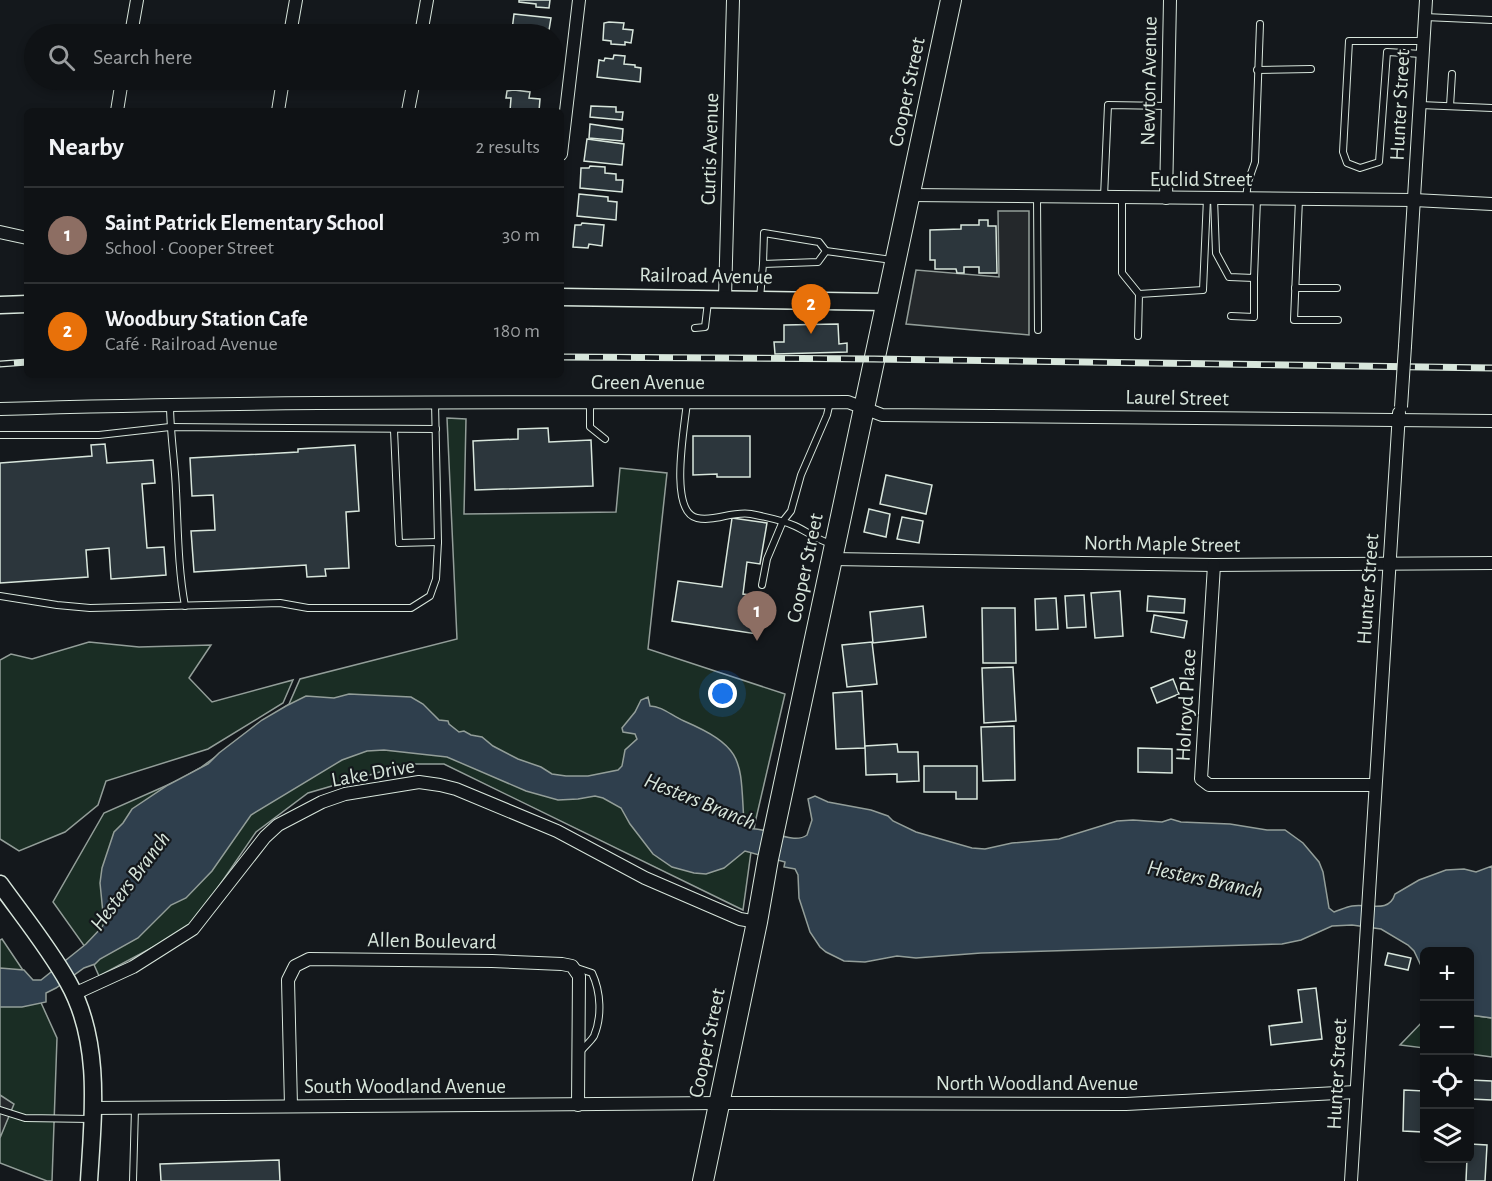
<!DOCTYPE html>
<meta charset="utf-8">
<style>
:root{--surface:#0f1215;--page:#1d2022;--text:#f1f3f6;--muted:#9b9ea0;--line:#2f3234;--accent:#ffb74d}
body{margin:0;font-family:"Alegreya Sans",sans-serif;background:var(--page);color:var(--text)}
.controls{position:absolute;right:18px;bottom:18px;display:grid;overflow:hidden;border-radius:9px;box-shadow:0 3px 9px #0003}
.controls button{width:54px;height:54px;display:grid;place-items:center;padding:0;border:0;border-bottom:2px solid var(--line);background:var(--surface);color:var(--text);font:30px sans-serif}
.you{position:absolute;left:723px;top:694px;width:21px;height:21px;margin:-15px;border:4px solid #fff;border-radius:50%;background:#1a73e8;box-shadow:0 0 0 9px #1a73e833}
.badge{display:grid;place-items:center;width:39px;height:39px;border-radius:50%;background:var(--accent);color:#fff;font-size:20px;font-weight:700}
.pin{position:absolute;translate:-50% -50px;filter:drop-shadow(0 2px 3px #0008)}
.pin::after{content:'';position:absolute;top:32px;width:21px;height:18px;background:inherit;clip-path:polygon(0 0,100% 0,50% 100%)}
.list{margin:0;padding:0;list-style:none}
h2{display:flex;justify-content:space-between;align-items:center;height:78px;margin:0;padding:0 24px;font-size:26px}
h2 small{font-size:20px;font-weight:400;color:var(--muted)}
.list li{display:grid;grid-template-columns:39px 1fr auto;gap:18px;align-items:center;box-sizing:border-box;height:96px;padding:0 24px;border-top:2px solid var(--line)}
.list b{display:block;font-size:22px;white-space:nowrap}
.list p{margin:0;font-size:20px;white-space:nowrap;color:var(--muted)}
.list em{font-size:20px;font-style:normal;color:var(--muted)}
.icon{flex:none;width:33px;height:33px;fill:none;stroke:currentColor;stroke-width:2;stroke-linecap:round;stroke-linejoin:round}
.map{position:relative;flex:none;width:1492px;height:1181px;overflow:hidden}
.search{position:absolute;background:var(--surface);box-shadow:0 3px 9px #0003;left:24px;top:24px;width:540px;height:66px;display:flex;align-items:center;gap:15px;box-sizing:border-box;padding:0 21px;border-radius:33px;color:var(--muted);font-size:22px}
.panel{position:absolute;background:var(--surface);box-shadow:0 3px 9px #0003;left:24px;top:108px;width:540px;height:270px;border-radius:9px}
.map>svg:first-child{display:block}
.green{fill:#1a2d24;stroke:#939e99;stroke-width:1.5}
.parking{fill:#24282b;stroke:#939e99;stroke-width:1.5}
.water{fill:#2f3f4d;stroke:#939e99;stroke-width:1.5}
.building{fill:#2c363c;stroke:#d8e6dc;stroke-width:1.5}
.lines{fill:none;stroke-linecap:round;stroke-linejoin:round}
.service-casing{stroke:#d8e6dc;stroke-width:8}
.minor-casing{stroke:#d8e6dc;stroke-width:14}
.tertiary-casing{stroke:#d8e6dc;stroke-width:19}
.primary-casing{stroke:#d8e6dc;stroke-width:22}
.service{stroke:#14181c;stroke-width:6}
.minor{stroke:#14181c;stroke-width:12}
.tertiary{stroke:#14181c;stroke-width:16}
.primary{stroke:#14181c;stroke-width:20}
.rail-casing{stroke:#d8e6dc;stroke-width:7}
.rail{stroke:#14181c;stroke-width:4.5;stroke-dasharray:14;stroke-linecap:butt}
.minor-bridge-casing{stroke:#d8e6dc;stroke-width:14;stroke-linecap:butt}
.minor-bridge{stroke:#14181c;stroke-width:12}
.labels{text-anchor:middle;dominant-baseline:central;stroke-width:4.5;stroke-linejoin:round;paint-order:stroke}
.street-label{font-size:21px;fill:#d8e6dc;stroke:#14181c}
.water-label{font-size:22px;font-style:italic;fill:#d8e6dc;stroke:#14181c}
</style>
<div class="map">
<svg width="1492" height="1181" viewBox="0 0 1492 1181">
<rect width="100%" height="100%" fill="#14181c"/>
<g class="green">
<polygon points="447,418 466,419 464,514 616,512 620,468 667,473 648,649 785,694 755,823 743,910 444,764 407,764 308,793 256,832 191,927 99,976 88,951 53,902 104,813 179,780 200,768 289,704 300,679 457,639"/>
<polygon points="89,642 139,647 211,645 189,678 212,702 293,680 283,703 208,749 106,781 98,805 65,832 19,851 0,839 0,660 11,654 32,659"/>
<polygon points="2,939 33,985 57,1038 52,1181 47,1181 0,1163 0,940"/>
<polygon points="1470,1015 1492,1018 1492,1057 1470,1054"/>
<polygon points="1424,1020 1424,1048 1400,1045"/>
</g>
<g class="parking">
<polygon points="998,211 1029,211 1029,335 906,324 916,270 999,277"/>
<polygon points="0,1095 14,1104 0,1138"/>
</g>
<path class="water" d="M349 694 411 697 423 704 439 720 448 721 449 724 459 732 464 731 471 735 482 737 493 746 518 759 541 767 552 774 566 776H588L618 770 622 766 625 750 637 739 635 734 623 732 622 728 635 712 641 700 648 697 650 706C662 706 672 716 684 721 746 748 740 761 744 823L750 829C767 826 792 846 807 835L812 820 808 799 815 796 828 802 871 810 888 816 893 821 916 832 972 848 985 849 1012 843 1059 839 1117 821 1133 820 1162 822 1171 819 1181 822 1230 824 1267 830H1285L1303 843 1319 862 1323 872 1329 908 1334 912C1340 910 1346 907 1352 906 1368 903 1389 914 1395 894L1419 880 1446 870 1464 869 1476 872 1492 866V1018L1470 1015V952H1424V972L1414 951 1408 945 1381 929 1352 925 1332 926 1301 940 1282 944 981 953 916 958 897 956 865 962 844 961 826 952 820 947 810 932 799 898 798 875 795 869 784 867 785 862 745 851 724 868 706 874 694 873 672 867 653 854 630 824 621 808 603 798 595 796 578 799 558 800 526 791 447 757 384 750 367 751 342 760 251 815 212 871 186 898 171 905 138 938 100 959 95 964 84 968 56 988 46 993V1002L22 1007H0V968L24 970 33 980H41L86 944 102 927 104 923 100 883 102 868 114 832 123 823 132 809 168 785 208 764 219 753 262 720 286 706 306 696 334 698Z"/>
<g class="building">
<polygon points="519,0 550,0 549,8 536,7 536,4 519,2"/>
<polygon points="514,14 551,18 549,30 545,29 545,34 524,34 524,31 512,30"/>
<polygon points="609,22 624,23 623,29 633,30 631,43 625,42 625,45 611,44 611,41 603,40 604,23"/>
<polygon points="614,55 625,56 624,64 635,65 635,67 641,68 640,82 597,77 599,60 604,61 605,58 613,59"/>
<polygon points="517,80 546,80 545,84"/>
<polygon points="514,90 530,92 529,98 540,99 539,111 510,111 511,98 506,98 507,91"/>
<polygon points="591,106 616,107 616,112 623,112 622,120 590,117"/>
<polygon points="590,124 623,129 622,141 589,138"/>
<polygon points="587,139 624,144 622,165 584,161"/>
<polygon points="590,166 605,167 605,173 616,174 616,180 623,180 622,192 580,188 581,168 589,168"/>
<polygon points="579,194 608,197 608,201 617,202 616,220 577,216"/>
<polygon points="979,220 988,220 988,226 996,226 997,273 979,273 979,267 964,267 964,273 957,273 956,269 935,269 935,260 930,260 930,230 961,229 961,225 979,225"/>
<polygon points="582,223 604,225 602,246 589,244 588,248 573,247 575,225 581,225"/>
<polygon points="838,324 839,344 847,343 847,352 775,354 774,342 784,342 784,325"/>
<polygon points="548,428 549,442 591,440 593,486 475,490 473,441 518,439 518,429"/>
<polygon points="693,436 750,436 750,477 717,477 717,474 693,475"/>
<polygon points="105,444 107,463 153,460 155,483 142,484 147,548 164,547 166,575 111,579 109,548 86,550 88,577 0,583 0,463 92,456 91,445"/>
<polygon points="355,445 359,511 346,512 349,568 325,569 326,576 307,577 306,565 194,572 191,531 215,530 213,495 192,496 190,458 298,452 298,449"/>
<polygon points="886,475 932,485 926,514 880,504"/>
<polygon points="869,509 890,514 886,537 864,532"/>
<polygon points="902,517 923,521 919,543 897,539"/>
<polygon points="732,518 767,523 760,564 747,562 743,594 764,597 762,614 766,615 765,627 759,626 757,634 672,621 678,581 722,587"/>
<polygon points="1120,591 1123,636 1095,638 1091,593"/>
<polygon points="1084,595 1086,627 1067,628 1065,596"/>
<polygon points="1148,596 1185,599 1184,613 1147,611"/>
<polygon points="1056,598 1058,629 1036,630 1035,599"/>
<polygon points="923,606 926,637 873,643 870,612"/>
<polygon points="982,608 1015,608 1016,663 983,663"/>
<polygon points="1154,615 1187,621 1184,638 1151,632"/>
<polygon points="872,642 877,684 847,687 842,645"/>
<polygon points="1013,667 1016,721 984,723 982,668"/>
<polygon points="1173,679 1179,694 1157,703 1151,688"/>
<polygon points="862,691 865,748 836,749 833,693"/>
<polygon points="1014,726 1015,780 983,781 981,727"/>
<polygon points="897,744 898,752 918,752 919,781 897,782 897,774 866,775 865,746"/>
<polygon points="1138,748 1172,749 1172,773 1138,772"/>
<polygon points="924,766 977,766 977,799 956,799 956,792 924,792"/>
<polygon points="1388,953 1411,958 1408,970 1385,965"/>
<polygon points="1316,988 1322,1039 1271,1045 1269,1026 1302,1022 1298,990"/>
<polygon points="1424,1078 1423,1123 1424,1142 1422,1142 1422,1132 1403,1131 1404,1090 1424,1091"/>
<polygon points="1470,1080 1492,1081 1492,1100 1470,1099"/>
<polygon points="1470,1144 1487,1145 1485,1181 1466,1181 1467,1158 1470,1158"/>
<polygon points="279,1160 280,1181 161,1181 160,1164"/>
</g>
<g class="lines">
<defs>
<g id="service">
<polyline points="1425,17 1492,20"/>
<polyline points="1422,54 1387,52 1379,162 1360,168 1347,163 1343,152 1349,41 1423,41"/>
<polyline points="1257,70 1311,69"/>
<polyline points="1420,105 1492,108"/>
<polyline points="1450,106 1452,74"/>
<polyline points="1037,197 1038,330"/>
<polyline points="1104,197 1108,105 1168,106"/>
<polyline points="1122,198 1122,273 1139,294"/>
<polyline points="1214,198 1216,253 1229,277 1254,278 1257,199"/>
<polyline points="1246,198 1248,182 1255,162 1260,24"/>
<polyline points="1299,199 1294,320 1338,320"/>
<polyline points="763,264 764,233 819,242 826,251"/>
<polyline points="1295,288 1337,288"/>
<polyline points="760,298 763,264 818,262 826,251 892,260"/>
<polyline points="1231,316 1254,317 1254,278"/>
<polyline points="695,328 705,327 708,302"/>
<polyline points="1138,336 1139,294 1203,290 1207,198"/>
<polyline points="590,402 590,427 605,439"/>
<path d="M687 402C685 425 668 512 697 518 715 522 731 511 751 514 766 517 782 520 795 526 808 532 819 541 832 544"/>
<path d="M170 404C170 433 175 462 176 491 178 529 178 568 185 606"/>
<polyline points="394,430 399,543 438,542"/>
<polyline points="0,435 99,435 170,427 436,429"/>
<polyline points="762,585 767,559 783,521 791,511 801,475 827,415 830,402"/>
<polyline points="0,596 57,605 90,608 280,603 308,608 411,608 430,596 436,579 438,542 435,402"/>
<path d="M577 968 592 973C601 992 602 1017 594 1036 591 1041 585 1046 581 1051"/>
<polyline points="0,1110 25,1118 91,1119"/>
<polyline points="133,1181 135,1108"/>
</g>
<g id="minor">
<polyline points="131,34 137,0"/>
<polyline points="290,34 296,0"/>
<polyline points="421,34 427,0"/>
<polyline points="117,111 122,80"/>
<polyline points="278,111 283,80"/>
<polyline points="408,111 414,80"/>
<polyline points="561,154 579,0"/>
<polyline points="910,195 1414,200 1492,204"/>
<polyline points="1166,198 1170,0"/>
<polyline points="0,232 27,238"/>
<polyline points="725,298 733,0"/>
<polyline points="1405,346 1426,0"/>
<path d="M0 409C283 400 565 403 848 402L882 415 1492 421"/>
<polyline points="832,559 1214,565 1492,563"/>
<polyline points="1214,565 1201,779 1209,785 1375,785"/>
<polyline points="74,994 133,967 193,929 265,837 278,825 322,802 345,794 419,782 440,785 456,789 557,831 645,878 740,919 757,922"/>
<polyline points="291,1106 288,980 295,966 309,959 492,961 562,964 572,966 579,976 578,1105"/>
<polyline points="92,1108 718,1103 1126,1104 1356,1092"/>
<polyline points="1351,1181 1399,413"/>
</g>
<g id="tertiary">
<polyline points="561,297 886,302"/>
<polyline points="0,305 27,304"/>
<path d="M0 884C23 916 49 948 68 982 102 1042 93 1116 89 1181"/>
</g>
<polyline id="primary" points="703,1181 757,922 768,859 951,0"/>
</defs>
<use href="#service" class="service-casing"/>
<use href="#minor" class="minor-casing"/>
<use href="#tertiary" class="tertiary-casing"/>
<use href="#primary" class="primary-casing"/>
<use href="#service" class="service"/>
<use href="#minor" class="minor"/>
<use href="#tertiary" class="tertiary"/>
<use href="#primary" class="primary"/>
<defs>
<g id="rail">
<polyline points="561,357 874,359 1492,368"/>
<polyline points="0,364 27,362"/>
</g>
</defs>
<use href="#rail" class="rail-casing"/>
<use href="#rail" class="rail"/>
<defs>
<polyline id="minor-bridge" points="1401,407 1405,346"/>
</defs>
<use href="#minor-bridge" class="minor-bridge-casing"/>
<use href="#minor-bridge" class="minor-bridge"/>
</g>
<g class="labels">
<g class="street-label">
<text transform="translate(1149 81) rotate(-89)">Newton Avenue</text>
<text transform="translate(907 92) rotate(-78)">Cooper Street</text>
<text transform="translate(1400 105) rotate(-87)">Hunter Street</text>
<text transform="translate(710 149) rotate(-88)">Curtis Avenue</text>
<text x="1201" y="179">Euclid Street</text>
<text transform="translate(706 276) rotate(1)">Railroad Avenue</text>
<text x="648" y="382">Green Avenue</text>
<text transform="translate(1177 398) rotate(1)">Laurel Street</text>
<text transform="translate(1162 544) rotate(1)">North Maple Street</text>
<text transform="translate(805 568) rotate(-78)">Cooper Street</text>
<text transform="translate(1368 589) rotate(-86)">Hunter Street</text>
<text transform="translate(1186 705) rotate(-87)">Holroyd Place</text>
<text transform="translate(373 773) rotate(-10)">Lake Drive</text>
<text transform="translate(432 941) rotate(1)">Allen Boulevard</text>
<text transform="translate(707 1043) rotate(-78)">Cooper Street</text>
<text transform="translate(1337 1074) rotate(-87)">Hunter Street</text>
<text x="1037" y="1083">North Woodland Avenue</text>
<text x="405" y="1086">South Woodland Avenue</text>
</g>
<g class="water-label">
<text transform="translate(700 801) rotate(22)">Hesters Branch</text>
<text transform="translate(1205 879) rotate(12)">Hesters Branch</text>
<text transform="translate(130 881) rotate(-53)">Hesters Branch</text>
</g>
</g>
</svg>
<div class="controls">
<button>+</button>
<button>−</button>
<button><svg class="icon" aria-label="locate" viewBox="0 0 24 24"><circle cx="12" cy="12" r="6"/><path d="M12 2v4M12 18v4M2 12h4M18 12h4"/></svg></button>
<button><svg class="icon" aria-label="layers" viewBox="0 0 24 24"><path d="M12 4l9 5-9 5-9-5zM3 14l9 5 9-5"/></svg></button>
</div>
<div class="you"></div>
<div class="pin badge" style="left:757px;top:641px;background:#8d6e63">1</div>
<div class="pin badge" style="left:811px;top:334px;background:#e8710a">2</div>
<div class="search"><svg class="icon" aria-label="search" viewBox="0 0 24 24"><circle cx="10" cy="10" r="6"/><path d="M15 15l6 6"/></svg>Search here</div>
<section class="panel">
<h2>Nearby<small>2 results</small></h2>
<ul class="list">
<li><span class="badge" style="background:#8d6e63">1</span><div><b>Saint Patrick Elementary School</b><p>School · Cooper Street</p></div><em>30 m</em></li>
<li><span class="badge" style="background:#e8710a">2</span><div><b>Woodbury Station Cafe</b><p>Café · Railroad Avenue</p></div><em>180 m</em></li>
</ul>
</section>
</div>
